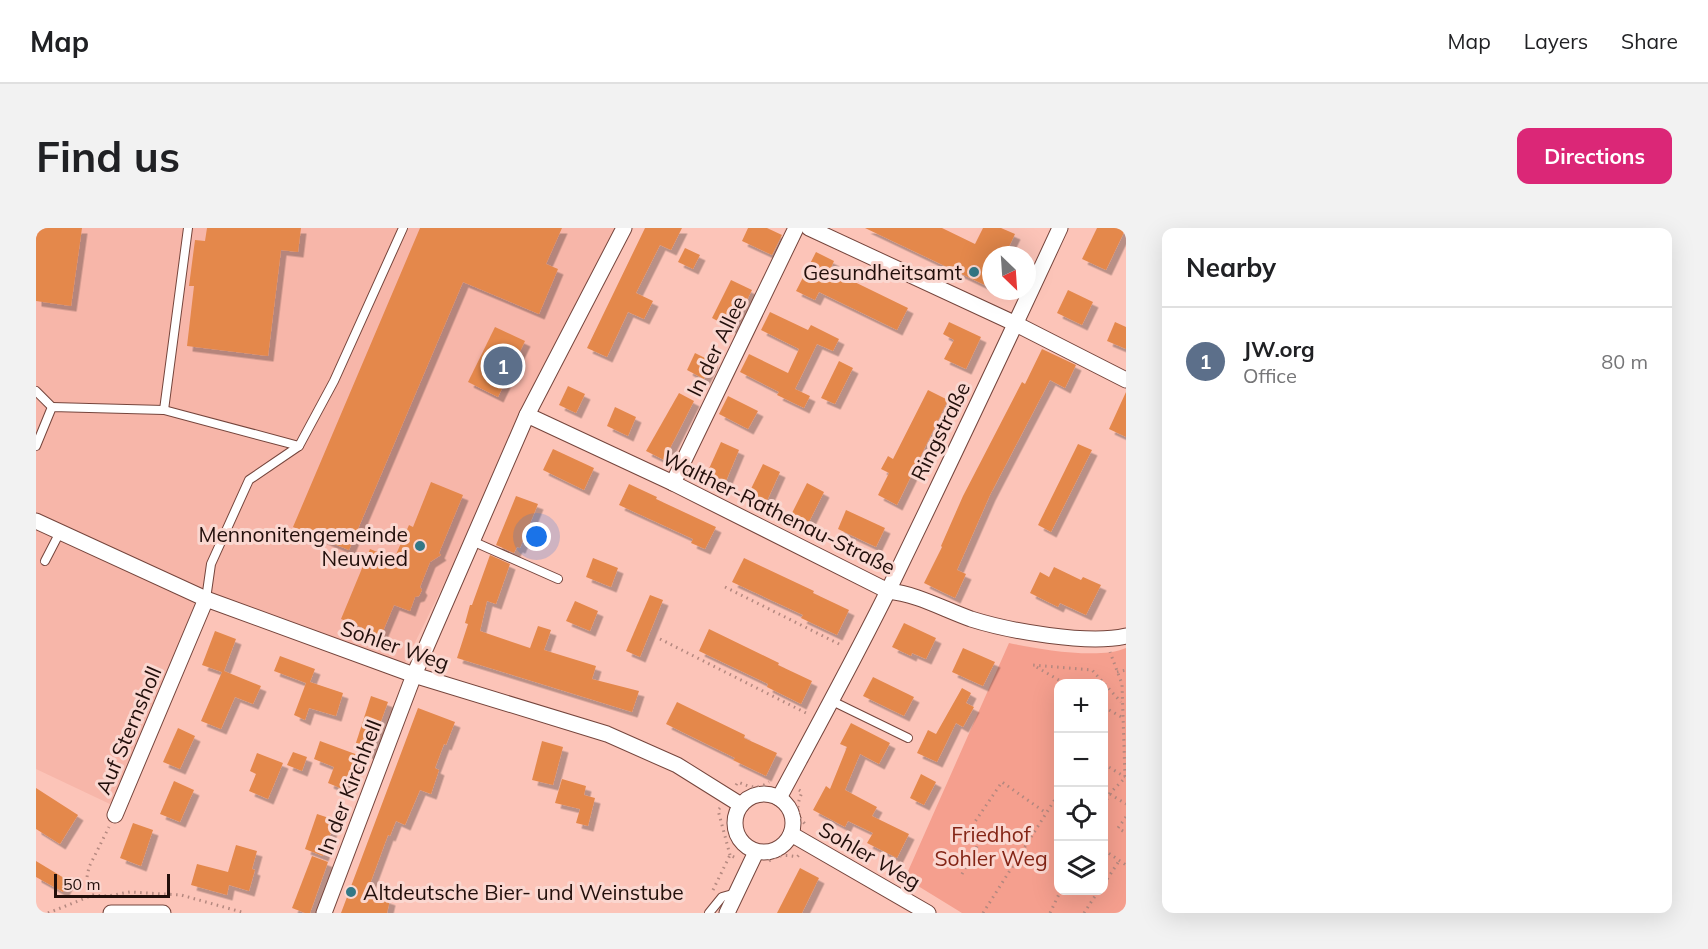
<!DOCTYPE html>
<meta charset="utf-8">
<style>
:root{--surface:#fff;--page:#f2f2f2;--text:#202124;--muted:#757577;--line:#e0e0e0;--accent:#db2777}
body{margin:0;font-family:Mulish,sans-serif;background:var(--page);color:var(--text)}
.controls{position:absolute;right:18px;bottom:18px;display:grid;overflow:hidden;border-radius:12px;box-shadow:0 6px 24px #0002}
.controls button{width:54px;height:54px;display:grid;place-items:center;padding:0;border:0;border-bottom:2px solid var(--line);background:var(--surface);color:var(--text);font:30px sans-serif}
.compass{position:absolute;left:946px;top:18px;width:54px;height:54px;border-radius:50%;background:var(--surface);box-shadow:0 6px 24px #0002;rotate:155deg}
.scale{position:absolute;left:18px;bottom:15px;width:116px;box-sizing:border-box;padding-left:6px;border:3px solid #220f0b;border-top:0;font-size:16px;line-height:21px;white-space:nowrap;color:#220f0b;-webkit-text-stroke:4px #fad7d0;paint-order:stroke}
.you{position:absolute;left:501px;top:309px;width:21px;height:21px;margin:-15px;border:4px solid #fff;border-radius:50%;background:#1a73e8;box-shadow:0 0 0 9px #1a73e833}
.badge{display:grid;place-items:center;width:39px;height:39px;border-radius:50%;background:var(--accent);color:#fff;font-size:20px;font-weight:700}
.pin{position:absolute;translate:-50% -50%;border:3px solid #fff;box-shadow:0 2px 6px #0006}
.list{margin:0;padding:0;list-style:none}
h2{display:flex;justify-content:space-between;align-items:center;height:78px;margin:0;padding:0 24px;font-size:26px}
h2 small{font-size:20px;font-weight:400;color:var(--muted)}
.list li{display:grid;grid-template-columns:39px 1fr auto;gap:18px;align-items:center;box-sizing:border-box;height:108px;padding:0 24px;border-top:2px solid var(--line)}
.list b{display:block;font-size:22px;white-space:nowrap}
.list p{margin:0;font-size:20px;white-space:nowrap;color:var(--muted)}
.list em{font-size:20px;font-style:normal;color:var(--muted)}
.icon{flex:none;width:33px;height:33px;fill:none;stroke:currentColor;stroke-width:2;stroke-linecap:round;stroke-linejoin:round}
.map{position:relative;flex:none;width:1090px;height:685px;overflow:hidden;border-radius:12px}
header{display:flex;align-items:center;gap:36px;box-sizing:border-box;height:84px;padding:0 30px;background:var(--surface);border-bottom:2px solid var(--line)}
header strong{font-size:28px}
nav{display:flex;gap:33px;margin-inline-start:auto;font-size:21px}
.intro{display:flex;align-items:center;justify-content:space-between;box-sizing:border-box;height:144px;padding:0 36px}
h1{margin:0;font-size:42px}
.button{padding:15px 27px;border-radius:12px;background:var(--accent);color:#fff;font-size:21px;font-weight:700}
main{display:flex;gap:36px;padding:0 36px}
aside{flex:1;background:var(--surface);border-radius:12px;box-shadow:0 6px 24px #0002}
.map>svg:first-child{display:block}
.built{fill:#f7b6a9}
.green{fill:#f59f8e;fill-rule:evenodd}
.building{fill:#e4884c;filter:url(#shadow)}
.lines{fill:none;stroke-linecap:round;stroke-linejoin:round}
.service-casing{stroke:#75453c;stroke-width:10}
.minor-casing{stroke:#75453c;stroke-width:17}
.path{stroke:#b4887f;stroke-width:3;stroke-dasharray:1.5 4.5;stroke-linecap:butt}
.service{stroke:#fff;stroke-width:8}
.minor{stroke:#fff;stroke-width:15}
.poi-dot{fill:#337886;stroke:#fad7d0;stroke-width:2}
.labels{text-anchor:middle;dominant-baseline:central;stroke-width:6;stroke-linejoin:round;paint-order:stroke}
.poi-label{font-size:21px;fill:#220f0b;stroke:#fad7d0;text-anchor:end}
.street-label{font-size:21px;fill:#220f0b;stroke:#fad7d0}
.park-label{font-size:21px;fill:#842516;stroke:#fad7d0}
</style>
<header>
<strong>Map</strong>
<nav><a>Map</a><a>Layers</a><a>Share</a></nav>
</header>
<div class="intro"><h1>Find us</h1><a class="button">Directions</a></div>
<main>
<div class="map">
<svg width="1090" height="685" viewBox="0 0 1090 685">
<defs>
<filter id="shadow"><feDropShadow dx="5.5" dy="5.5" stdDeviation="0" flood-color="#0004"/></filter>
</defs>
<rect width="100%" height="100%" fill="#fcc4b8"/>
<polygon class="built" points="0,0 588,0 491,187 366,441 164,364 76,577 0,541"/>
<path class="green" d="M973 415C1002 421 1063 432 1090 420V685H926L869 650ZM1023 455H1068V662H1023Z"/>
<g class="building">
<polygon points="0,0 46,0 35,78 0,73"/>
<polygon points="171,0 265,0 262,24 245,22 232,128 151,118 158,58 153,58 159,12 169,13"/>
<polygon points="384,0 526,0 510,36 522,41 503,86 427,54 313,322 257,299"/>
<polygon points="609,0 646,0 635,22 624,17 600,65 617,73 608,91 592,84 571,129 551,120"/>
<polygon points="712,0 731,0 746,7 736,27 706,13"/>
<polygon points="829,0 906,0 939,16 947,0 965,0 979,6 969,27 955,27 955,60"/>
<polygon points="1061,0 1090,0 1070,42 1046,31"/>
<polygon points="649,20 664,27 657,41 642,34"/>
<polygon points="780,24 798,33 794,42 872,80 861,102 783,64 779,72 760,63"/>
<polygon points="695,52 716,62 697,101 676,90"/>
<polygon points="1032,62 1057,74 1046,97 1021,85"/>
<polygon points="734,84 772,102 775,97 803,111 797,123 781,116 759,161 774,168 768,180 741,167 743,164 704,144 713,126 752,145 763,121 725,102"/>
<polygon points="913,94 945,109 930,141 908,131 918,112 907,106"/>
<polygon points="1079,94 1090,99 1090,121 1071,113"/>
<polygon points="459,99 489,113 462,169 432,154"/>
<polygon points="1006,121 1040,137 1029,160 1014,152 954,267 921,342 930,346 919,370 888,355 906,319 905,318 927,268 986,154 989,156"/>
<polygon points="659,125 677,134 668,151 651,142"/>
<polygon points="803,133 817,140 799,176 785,170"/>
<polygon points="532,158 549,166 540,185 523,177"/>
<polygon points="892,162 912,172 861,277 842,267 853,245 845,241 852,228 857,231"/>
<polygon points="1090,164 1090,209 1073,201"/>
<polygon points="643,165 658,173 628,232 610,223"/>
<polygon points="692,168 722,183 712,201 683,186"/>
<polygon points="579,179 600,189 592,208 571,198"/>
<polygon points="685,214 703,222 690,253 671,245"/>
<polygon points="1042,216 1056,222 1015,304 1002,297"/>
<polygon points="517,221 558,240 548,262 507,242"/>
<polygon points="727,236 744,244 730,275 712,267"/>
<polygon points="395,254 427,267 403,325 405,327 394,334 384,359 386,362 383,368 379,369 374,383 358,377 342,415 324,407 327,400 305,391 334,321 358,331 373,297 377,299"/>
<polygon points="771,255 788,264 773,294 756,285"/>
<polygon points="593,256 621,269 620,271 680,299 669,321 655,315 657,311 583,277"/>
<polygon points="480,268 502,276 484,320 481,319 478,325 460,317"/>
<polygon points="810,282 849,300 840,319 802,301"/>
<polygon points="454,327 474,336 460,376 451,373 444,403 494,420 502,398 515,402 508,422 560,438 556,451 603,463 596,484 421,430 432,396 429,395 434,377 436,377"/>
<polygon points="557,330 582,340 575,359 550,349"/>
<polygon points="708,330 778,363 777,365 813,382 801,407 765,390 767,387 696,354"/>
<polygon points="1018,339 1045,352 1047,349 1065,357 1050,387 1024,375 1022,379 994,365 1004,344 1013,349"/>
<polygon points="614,367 627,372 604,429 590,423"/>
<polygon points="539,373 562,383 554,403 530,393"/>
<polygon points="868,395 900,410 890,431 876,425 875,428 856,419"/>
<polygon points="673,401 743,435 742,437 776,453 765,476 731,459 732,456 663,423"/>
<polygon points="179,403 200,411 188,443 225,458 217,476 199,469 185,501 165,493 186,444 166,437"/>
<polygon points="927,420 959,434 947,458 916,444"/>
<polygon points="244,428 279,441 274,454 307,465 300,488 273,480 269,492 258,487 270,455 238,443"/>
<polygon points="837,449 878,469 868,488 827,468"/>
<polygon points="926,460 935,465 930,475 938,479 927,499 920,495 901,534 881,525 892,502 900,506"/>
<polygon points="335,468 352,474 333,526 318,521"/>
<polygon points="641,474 709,507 708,510 741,525 730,548 697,532 699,530 630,496"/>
<polygon points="382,480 419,494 410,517 408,516 399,540 403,542 395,566 384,562 369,597 360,593 354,608 352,607 331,664 354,672 351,685 305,685"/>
<polygon points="815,495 854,515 843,536 824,526 809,562 841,579 836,588 873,606 861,630 831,615 837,605 812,593 809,599 777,582 790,558 794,561 811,519 804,516"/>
<polygon points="142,500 159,508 144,541 127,534"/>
<polygon points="284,513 322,527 309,562 292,555 298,539 278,531"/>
<polygon points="506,513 527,519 517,557 496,552"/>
<polygon points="257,524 271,529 266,543 251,537"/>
<polygon points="221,525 247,535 232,571 213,563 220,546 214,543"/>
<polygon points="885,546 900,554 888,577 874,570"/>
<polygon points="526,551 550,558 548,567 559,570 552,598 540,595 544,581 519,575"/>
<polygon points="138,553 158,562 144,594 124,586"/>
<polygon points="0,560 42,587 24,616 0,601"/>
<polygon points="281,586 299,592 287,628 269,621"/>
<polygon points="97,595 117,602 105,638 84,630"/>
<polygon points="200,617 221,623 216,641 219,642 213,663 193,657 191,667 155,657 161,636 192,644"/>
<polygon points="276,628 292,634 274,685 269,685 256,680"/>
<polygon points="0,633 33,653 27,664 0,649"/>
<polygon points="764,640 783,650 766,685 741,685"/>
</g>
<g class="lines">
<defs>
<g id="service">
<polyline points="0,163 16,179"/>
<polyline points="128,182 152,0"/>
<polyline points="0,218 16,179 128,182 263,218 213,252 175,336 170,371"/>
<polyline points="263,218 298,153 367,0"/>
<polyline points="436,313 522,351"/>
<polyline points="9,333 24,304"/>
<polyline points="794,472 872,510"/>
<polyline points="673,685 686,669 700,665"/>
</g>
<g id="minor">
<polyline points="773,0 980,96 1090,152"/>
<path d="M491 187 637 255 852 363C881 366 907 381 935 391 973 403 1052 417 1090 408"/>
<polyline points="637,255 760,0"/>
<polyline points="0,293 170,371 378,447 571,506 641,537 705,577"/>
<circle cx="728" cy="595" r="29"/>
<path d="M743 570C780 501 818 432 853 361 911 241 968 121 1024 0"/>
<polyline points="79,587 170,371"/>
<polyline points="755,606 892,685"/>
<polyline points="75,685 127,685"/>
<polyline points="288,685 378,447 491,187 588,0"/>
<polyline points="691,685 720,624"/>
</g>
</defs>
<use href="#service" class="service-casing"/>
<use href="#minor" class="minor-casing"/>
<g class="path">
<polyline points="689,359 807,418"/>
<polyline points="624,411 772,486"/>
<polyline points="1081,444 1090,442"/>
<polyline points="1028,455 997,437 1056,442 1085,474"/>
<polyline points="1068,479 1087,490"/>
<polyline points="1068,536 1089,549"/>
<path d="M700 557 702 554C714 559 722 562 733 554"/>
<path d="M763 562 766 564C761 577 759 585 769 596"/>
<polyline points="1074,566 1090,576"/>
<polyline points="1068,577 1074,565 1089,550 1086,456 1074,424"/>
<polyline points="684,580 682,582 694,627"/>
<polyline points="1090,589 1082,600 1090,605"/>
<polyline points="1068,622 1090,637"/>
<path d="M733 633C742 626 751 627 761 629L763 627"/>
<polyline points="926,646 944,613 932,604 966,554 1010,585"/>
<polyline points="51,649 53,639 73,599"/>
<polyline points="1068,656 1083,633"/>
<polyline points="677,662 694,627 702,631"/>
<polyline points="12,685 57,667 71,668 94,664 145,667 209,685"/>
<polyline points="947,685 1023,565"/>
<polyline points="1014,685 1025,662"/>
<polyline points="1048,685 1063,662"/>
</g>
<use href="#service" class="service"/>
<use href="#minor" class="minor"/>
</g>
<g class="poi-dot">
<circle cx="938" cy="44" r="6"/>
<circle cx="384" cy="318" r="6"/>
<circle cx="315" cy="664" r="6"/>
</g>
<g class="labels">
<g class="poi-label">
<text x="926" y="44">Gesundheitsamt</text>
<text x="372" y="306">Mennonitengemeinde<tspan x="372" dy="24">Neuwied</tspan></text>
<text x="327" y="664" text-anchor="start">Altdeutsche Bier- und Weinstube</text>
</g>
<g class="street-label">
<text transform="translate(680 118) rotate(-64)">In der Allee</text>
<text transform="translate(904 203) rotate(-64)">Ringstraße</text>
<text transform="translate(743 284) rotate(26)">Walther-Rathenau-Straße</text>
<text transform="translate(359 417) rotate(19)">Sohler Weg</text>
<text transform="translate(92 502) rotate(-67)">Auf Sternsholl</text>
<text transform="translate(313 559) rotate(-69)">In der Kirchhell</text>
<text transform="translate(834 627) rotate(30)">Sohler Weg</text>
</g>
<g class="park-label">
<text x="955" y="606">Friedhof<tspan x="955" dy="24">Sohler Weg</tspan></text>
</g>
</g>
</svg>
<div class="controls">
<button>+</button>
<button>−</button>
<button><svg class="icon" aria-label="locate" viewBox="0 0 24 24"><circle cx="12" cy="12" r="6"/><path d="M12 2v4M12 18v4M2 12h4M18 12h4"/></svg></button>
<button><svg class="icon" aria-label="layers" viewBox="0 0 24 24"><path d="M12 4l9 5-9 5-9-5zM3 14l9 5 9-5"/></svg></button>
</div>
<svg class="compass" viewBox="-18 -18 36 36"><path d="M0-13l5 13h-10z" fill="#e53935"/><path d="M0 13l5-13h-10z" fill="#757577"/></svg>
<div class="scale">50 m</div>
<div class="you"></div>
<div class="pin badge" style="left:467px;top:138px;background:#5c6f8a">1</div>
</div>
<aside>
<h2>Nearby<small></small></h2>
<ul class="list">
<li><span class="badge" style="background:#5c6f8a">1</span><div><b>JW.org</b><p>Office</p></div><em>80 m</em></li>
</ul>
</aside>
</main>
